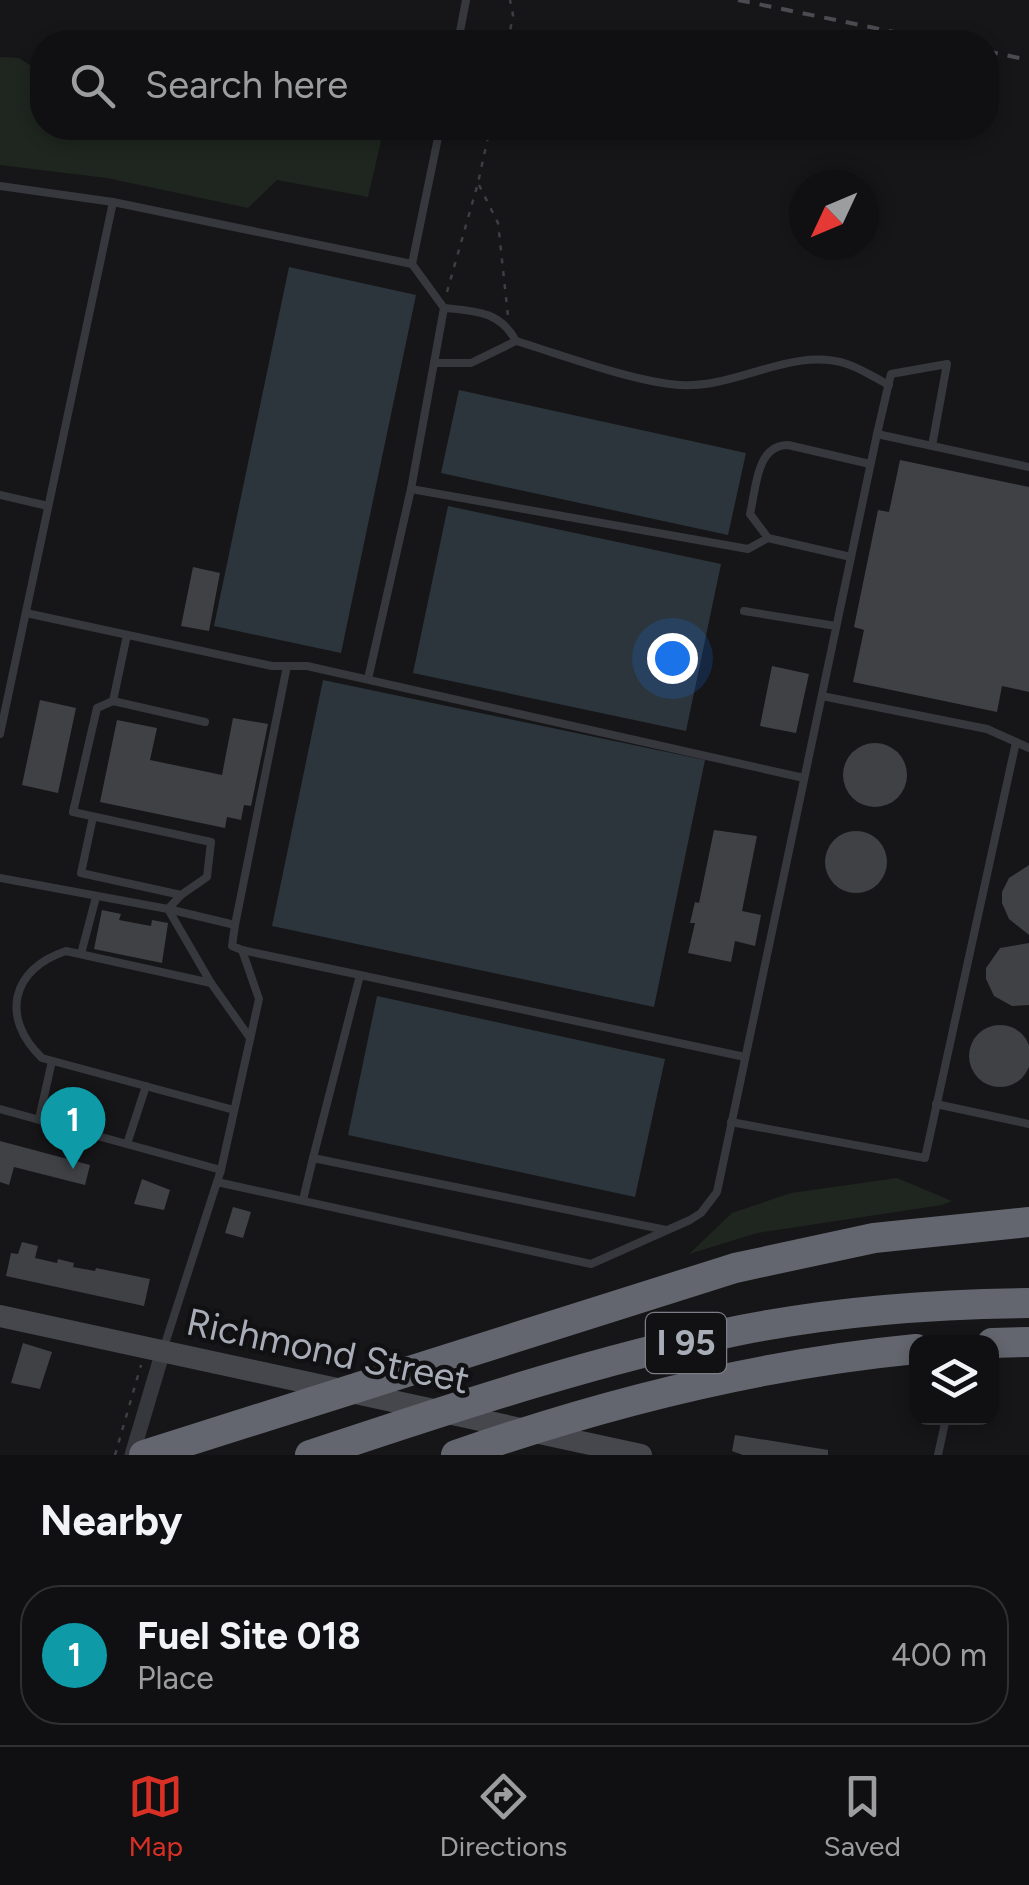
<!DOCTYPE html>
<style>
:root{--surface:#101012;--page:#1e1e20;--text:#f1f3f6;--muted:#9c9d9f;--line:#303032;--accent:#d93025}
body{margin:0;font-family:Figtree,sans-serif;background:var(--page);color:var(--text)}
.controls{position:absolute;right:30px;bottom:30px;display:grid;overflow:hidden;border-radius:20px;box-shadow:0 5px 15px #0003}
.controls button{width:90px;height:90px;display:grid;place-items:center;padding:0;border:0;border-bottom:2px solid var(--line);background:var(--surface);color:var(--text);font:50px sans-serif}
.compass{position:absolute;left:789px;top:170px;width:90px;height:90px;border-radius:50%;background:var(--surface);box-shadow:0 5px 15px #0003;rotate:226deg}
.you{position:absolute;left:672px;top:658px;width:35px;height:35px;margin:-25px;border:8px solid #fff;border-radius:50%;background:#1a73e8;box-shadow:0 0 0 15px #1a73e833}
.badge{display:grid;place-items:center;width:65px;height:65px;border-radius:50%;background:var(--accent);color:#fff;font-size:32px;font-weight:700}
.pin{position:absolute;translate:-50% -82px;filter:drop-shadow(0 2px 5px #0008)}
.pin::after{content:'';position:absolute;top:52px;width:35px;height:30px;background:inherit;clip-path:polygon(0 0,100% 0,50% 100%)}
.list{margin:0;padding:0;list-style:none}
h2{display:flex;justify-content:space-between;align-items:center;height:130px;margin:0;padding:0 40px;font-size:42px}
h2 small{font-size:32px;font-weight:400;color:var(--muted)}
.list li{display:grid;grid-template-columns:65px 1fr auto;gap:30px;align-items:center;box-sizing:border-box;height:140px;margin:0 20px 20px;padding:0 20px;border:2px solid var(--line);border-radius:40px}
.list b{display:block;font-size:38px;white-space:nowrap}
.list p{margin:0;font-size:32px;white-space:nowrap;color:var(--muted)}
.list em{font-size:32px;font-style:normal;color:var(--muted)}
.icon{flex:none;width:55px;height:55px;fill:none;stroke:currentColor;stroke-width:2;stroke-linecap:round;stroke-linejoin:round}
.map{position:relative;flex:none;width:1029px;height:1455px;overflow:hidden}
.search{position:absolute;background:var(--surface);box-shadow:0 5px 15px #0003;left:30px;right:30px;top:30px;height:110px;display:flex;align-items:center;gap:25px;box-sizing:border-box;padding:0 35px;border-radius:40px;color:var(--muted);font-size:38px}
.sheet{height:290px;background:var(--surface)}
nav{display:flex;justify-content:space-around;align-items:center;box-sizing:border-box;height:140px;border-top:2px solid var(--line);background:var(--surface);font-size:28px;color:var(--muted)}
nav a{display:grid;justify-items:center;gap:5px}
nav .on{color:var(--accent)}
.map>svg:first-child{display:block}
.green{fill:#1e261f}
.water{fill:#2c353c}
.building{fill:#404145}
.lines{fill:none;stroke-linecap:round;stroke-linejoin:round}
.path{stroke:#3d3f44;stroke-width:2.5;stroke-dasharray:5 8;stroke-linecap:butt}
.service{stroke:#37383d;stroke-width:8}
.minor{stroke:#37383d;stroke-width:15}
.secondary{stroke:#45474d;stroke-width:22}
.motorway{stroke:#63666e;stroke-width:30}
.rail{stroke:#4a4c52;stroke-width:4;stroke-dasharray:12 10;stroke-linecap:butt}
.labels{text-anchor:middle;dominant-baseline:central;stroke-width:9;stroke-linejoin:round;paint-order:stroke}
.shield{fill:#111113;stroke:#7b7e86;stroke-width:2.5}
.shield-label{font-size:35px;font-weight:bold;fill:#a8adb8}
.street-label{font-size:38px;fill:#a8adb8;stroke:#111113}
</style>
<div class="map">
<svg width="1029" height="1455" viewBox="0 0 1029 1455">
<rect width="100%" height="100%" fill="#161618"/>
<g class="green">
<polygon points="0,57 19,58 42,73 42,128 384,128 368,197 277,180 248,208 107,178 0,165"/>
<polygon points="897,1178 952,1201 942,1205 757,1233 689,1254 732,1213 791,1193"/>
</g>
<g class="water">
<polygon points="289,267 416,295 341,653 214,626"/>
<polygon points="459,390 746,453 728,535 441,473"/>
<polygon points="448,506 721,564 686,731 413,673"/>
<polygon points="323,680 705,760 654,1007 272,926"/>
<polygon points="377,996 665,1059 635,1197 348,1135"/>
</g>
<g class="building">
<polygon points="900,460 1029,487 1029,692 1002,686 997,712 853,682 864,630 854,627 878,510 889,512"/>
<polygon points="193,567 220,573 209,631 181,626"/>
<polygon points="772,666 809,674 796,733 760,726"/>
<polygon points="40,700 76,708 58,793 22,785"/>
<polygon points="233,718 268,724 251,806 244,805 241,820 227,817 225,828 100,802 117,720 157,728 150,760 222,775"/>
<circle cx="875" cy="775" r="32"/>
<polygon points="714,830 757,836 742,911 761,915 755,946 735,941 731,962 688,953 695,923 690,923 695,902 699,903"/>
<circle cx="856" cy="862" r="31"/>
<polygon points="1029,865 1029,935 1009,919 1002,903 1002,892 1009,878"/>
<polygon points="102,910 121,914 119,920 151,926 152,920 168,923 162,963 94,949"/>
<polygon points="1029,943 1029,1005 1012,1006 994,996 986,979 986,968 1000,948"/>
<circle cx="1000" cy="1056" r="31"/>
<polygon points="0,1141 90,1165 85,1185 14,1167 9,1185 0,1182"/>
<polygon points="142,1179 170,1190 164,1210 134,1204"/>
<polygon points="233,1207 251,1212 243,1238 225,1233"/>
<polygon points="22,1242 38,1246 35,1258 57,1263 58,1259 74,1263 73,1267 95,1271 96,1268 150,1279 144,1306 6,1276 11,1253 18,1254"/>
<polygon points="23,1343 52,1352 40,1389 11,1383"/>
<polygon points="735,1435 828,1450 828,1455 743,1455 732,1451"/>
</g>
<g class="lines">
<g class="path">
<polyline points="508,42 513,15 510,0"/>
<polyline points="479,185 498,223 508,316"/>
<polyline points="447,292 478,183 490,128"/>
<polyline points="115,1455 141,1365"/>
</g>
<g class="service">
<polyline points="458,42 466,0"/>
<polyline points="0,186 113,202 412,264 444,308 411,489 368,679"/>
<polyline points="412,264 440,128"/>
<path d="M444 308C475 311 500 311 516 341 562 355 634 382 680 385 736 389 792 346 847 364 862 369 875 378 889 385"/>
<polyline points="434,363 471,363 516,341"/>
<polyline points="877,434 891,374 947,364 932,446"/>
<polyline points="411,489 748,549 768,538"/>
<polyline points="0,495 48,506"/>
<path d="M851 557 768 538 750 514C756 489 756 445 788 445L870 464"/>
<polyline points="744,611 836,626"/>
<polyline points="26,613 272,666 307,666 804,778"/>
<polyline points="822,696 987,729 1016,742"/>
<polyline points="113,701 127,635"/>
<polyline points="205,722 113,701 97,708 73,812 211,842 207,877 181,895 168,909 235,925 232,946 242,950"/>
<polyline points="0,734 113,202"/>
<polyline points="93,817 81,873 181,895"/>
<polyline points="0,878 168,909 211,983 250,1038"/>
<polyline points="235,925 287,666"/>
<polyline points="81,954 96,897"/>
<path d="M211 983 66 951C11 969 0 1018 42 1058L234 1110"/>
<polyline points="936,1104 1029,1124"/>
<polyline points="0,1109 221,1170 217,1182"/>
<polyline points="39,1119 52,1061"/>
<polyline points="731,1122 925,1158 1016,742 1029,748"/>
<polyline points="127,1144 146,1086"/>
<polyline points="313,1158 360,975 745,1057"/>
<polyline points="221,1170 259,999 242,950 360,975"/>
<polyline points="303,1200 313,1158 666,1230"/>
<polyline points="164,1347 217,1182 591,1264 690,1220 701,1213 717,1192 877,434 1029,467"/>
<polyline points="938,1455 946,1418"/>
</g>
<polyline class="minor" points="132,1455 163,1351"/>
<polyline class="secondary" points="0,1316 641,1455"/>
<g class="motorway">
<polyline points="992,1343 1029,1342"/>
<polyline points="144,1455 735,1268 874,1238 1029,1222"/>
<path d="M310 1455C452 1408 595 1360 741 1330 836 1311 932 1304 1029 1303"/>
<path d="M456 1455C605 1403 759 1364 916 1349"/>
</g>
<g class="rail">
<polyline points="738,0 943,42"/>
<polyline points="986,51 1029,60"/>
</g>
</g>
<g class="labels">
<rect class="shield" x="646" y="1313" width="80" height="60" rx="8"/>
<g class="shield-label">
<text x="686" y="1343">I 95</text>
</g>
<g class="street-label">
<text transform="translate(328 1351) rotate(12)">Richmond Street</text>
</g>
</g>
</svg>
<div class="controls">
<button><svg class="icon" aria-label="layers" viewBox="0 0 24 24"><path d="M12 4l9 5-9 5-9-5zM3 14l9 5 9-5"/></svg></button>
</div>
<svg class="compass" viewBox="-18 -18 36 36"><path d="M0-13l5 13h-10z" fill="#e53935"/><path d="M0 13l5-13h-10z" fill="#9c9d9f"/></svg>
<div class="you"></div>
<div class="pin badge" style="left:73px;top:1169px;background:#0f9aa8">1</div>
<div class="search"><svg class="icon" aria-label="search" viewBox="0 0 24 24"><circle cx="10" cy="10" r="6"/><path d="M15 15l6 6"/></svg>Search here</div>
</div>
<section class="sheet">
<h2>Nearby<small></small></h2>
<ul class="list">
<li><span class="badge" style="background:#0f9aa8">1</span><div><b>Fuel Site 018</b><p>Place</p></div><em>400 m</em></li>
</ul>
</section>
<nav>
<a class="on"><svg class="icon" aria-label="map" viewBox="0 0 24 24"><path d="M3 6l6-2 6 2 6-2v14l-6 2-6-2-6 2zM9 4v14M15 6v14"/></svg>Map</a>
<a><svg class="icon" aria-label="directions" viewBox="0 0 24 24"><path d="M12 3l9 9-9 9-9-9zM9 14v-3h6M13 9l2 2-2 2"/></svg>Directions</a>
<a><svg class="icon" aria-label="saved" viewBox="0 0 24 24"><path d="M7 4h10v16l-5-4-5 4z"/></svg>Saved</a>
</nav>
